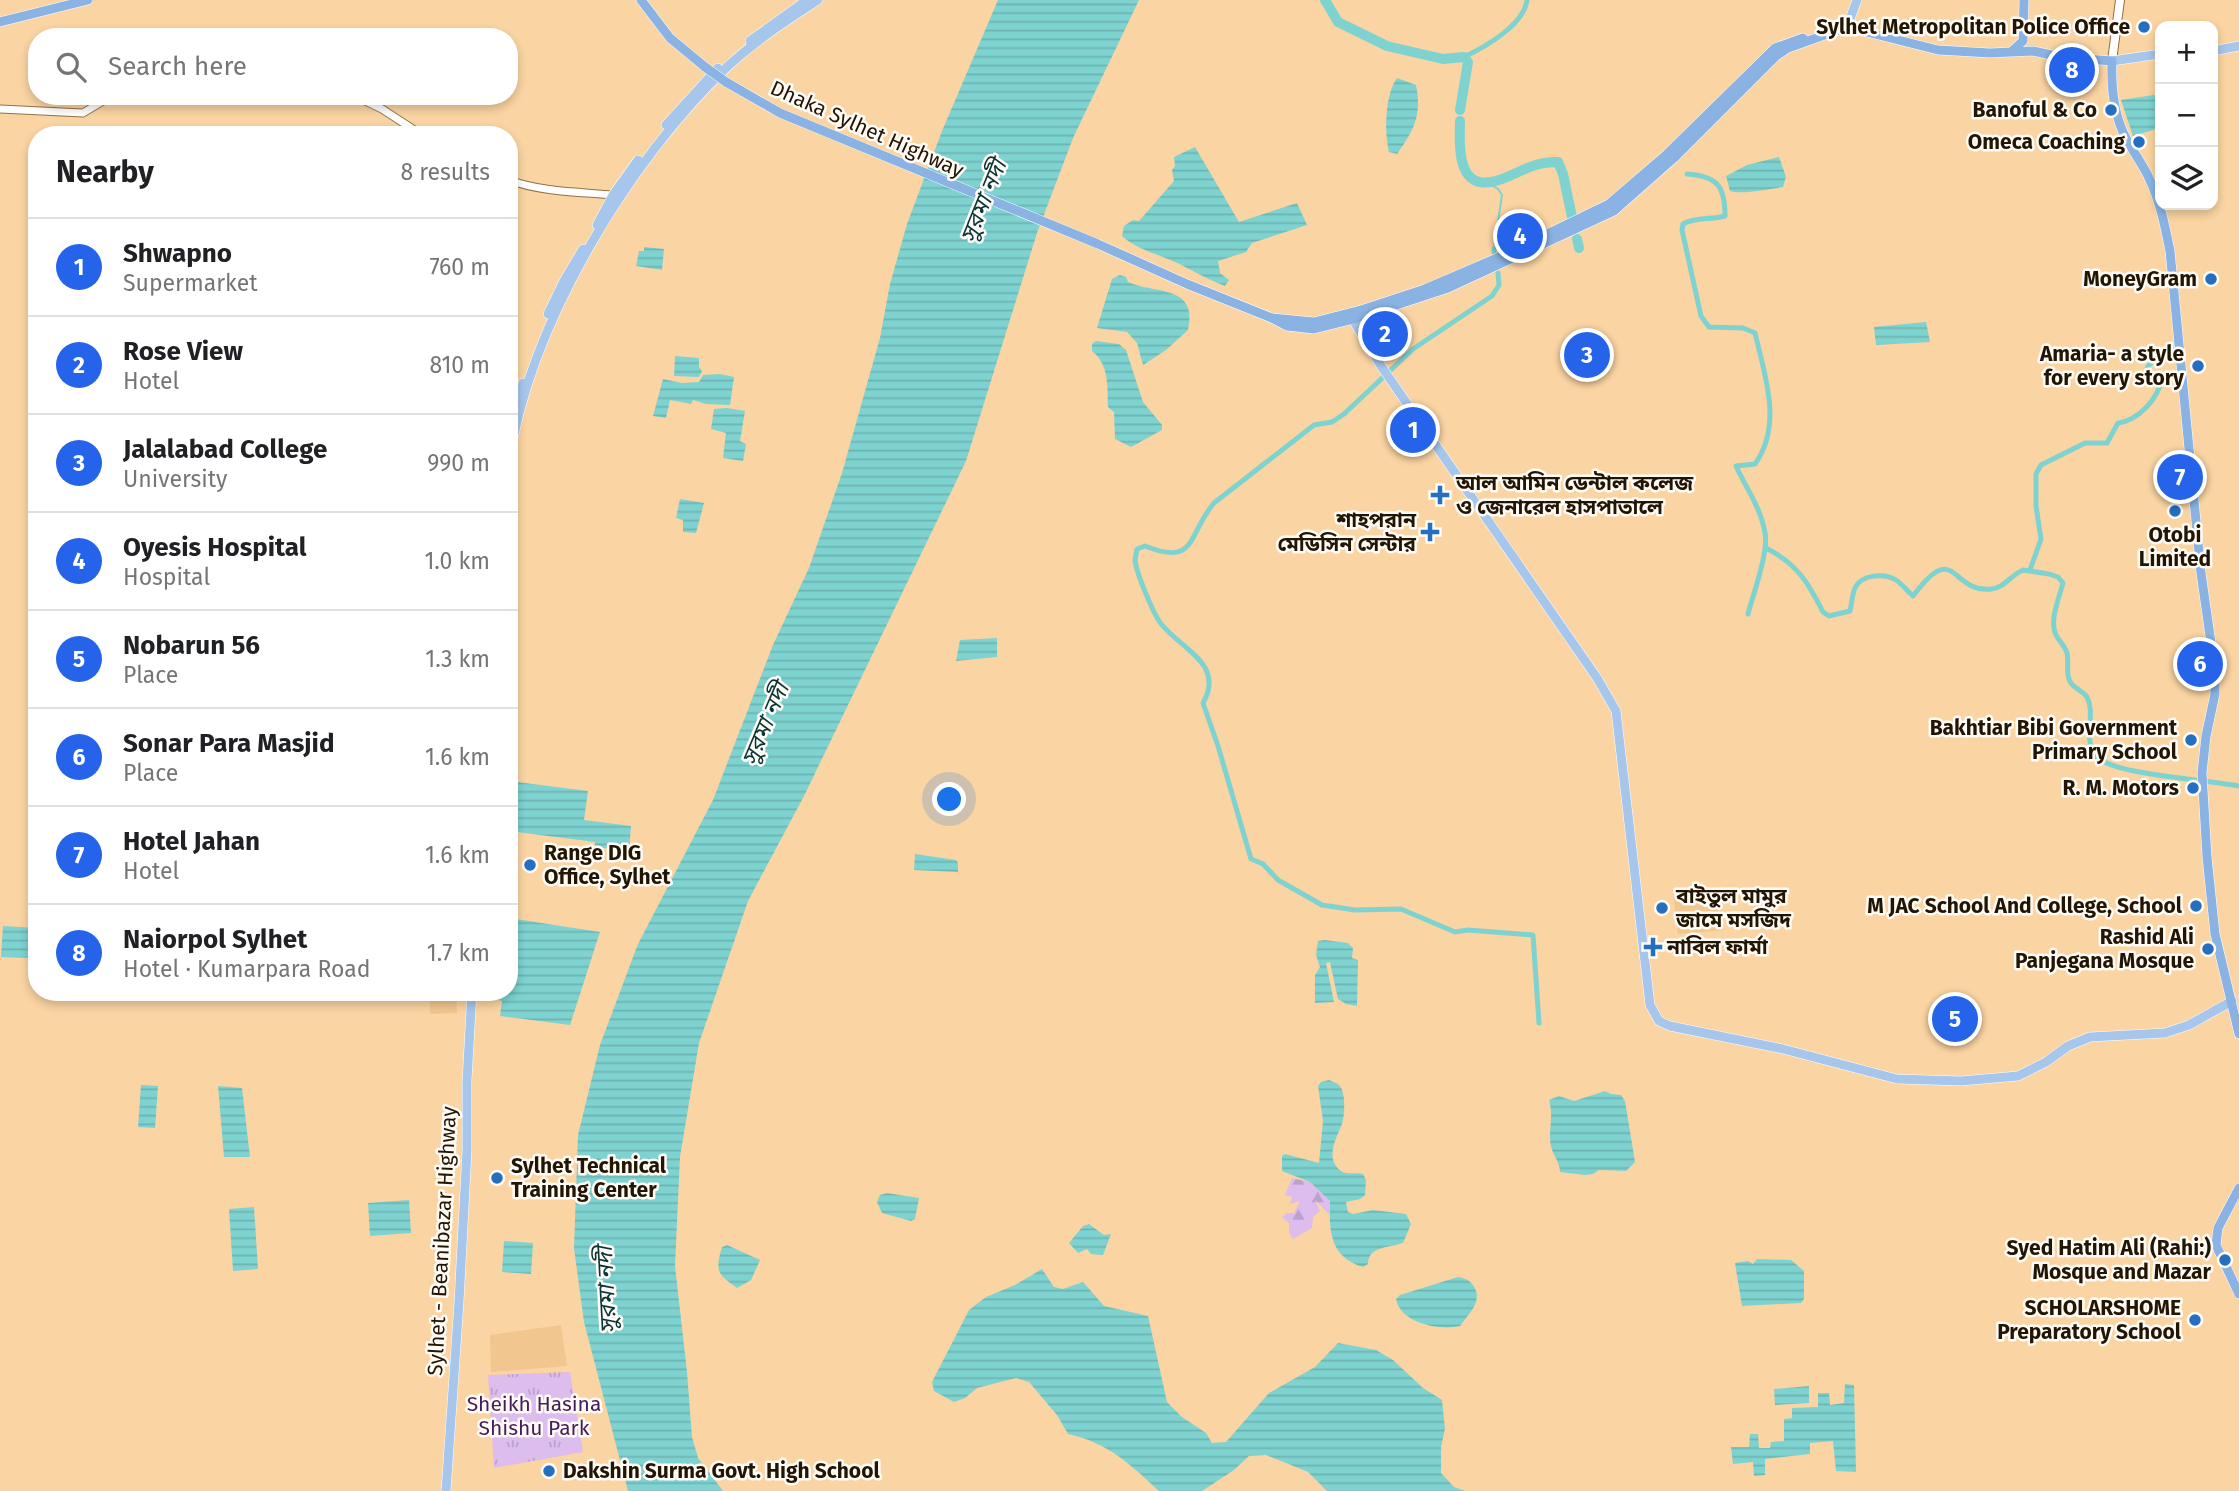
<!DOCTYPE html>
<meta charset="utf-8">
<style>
:root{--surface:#fff;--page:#f6f6f6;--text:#202124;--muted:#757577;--line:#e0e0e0;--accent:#2563eb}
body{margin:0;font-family:"Fira Sans","Noto Sans Bengali",sans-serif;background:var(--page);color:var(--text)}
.controls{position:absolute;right:21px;top:21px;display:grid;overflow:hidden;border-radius:14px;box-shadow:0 4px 10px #0003}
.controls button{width:63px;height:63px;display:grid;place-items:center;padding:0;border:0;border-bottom:2px solid var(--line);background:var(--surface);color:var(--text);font:35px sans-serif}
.you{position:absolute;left:950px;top:800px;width:24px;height:24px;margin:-18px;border:5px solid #fff;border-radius:50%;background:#1a73e8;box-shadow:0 0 0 10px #1a73e833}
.badge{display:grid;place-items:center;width:46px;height:46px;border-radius:50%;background:var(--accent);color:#fff;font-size:23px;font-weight:700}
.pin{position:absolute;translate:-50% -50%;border:4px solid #fff;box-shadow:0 2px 7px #0006}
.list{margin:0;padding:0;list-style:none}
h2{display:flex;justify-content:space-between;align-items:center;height:91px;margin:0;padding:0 28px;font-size:30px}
h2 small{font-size:23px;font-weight:400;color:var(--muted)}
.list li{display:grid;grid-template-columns:46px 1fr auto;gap:21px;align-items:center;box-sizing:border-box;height:98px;padding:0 28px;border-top:2px solid var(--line)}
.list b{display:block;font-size:26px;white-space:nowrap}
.list p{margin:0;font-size:23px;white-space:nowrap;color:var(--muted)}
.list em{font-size:23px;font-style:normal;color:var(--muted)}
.icon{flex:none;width:38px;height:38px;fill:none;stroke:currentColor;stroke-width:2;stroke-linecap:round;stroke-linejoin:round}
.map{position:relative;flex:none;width:2239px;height:1491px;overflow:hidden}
.search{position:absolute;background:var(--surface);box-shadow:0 4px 10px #0003;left:28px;top:28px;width:490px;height:77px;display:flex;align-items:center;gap:18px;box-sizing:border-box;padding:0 24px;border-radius:28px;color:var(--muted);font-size:26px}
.panel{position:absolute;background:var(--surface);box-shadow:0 4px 10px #0003;left:28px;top:126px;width:490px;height:875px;border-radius:28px}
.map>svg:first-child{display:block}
.built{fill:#f2c68f}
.grass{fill:url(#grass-tufts)}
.forest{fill:url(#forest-firs)}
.water{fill:url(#water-rules)}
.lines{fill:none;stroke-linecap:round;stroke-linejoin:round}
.stream{stroke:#7ed3d1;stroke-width:2}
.canal{stroke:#7ed3d1;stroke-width:5}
.river{stroke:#7ed3d1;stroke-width:10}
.tertiary-casing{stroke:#947143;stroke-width:9}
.secondary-casing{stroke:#947143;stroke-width:10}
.primary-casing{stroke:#fff;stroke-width:10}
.trunk-casing{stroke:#fff;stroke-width:10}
.tertiary{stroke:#fff;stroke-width:7}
.secondary{stroke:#fff;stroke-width:8}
.primary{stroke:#a7c6eb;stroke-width:9}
.trunk{stroke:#8ab3e4;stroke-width:9}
.trunk-bridge-casing{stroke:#fff;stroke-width:10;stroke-linecap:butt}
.trunk-bridge{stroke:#8ab3e4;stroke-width:9}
.poi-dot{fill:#246fbf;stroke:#fffbf6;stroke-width:2.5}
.labels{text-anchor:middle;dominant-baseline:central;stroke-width:5;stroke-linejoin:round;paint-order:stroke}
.poi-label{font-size:21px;font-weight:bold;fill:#231503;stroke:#fffbf6;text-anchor:end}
.street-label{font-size:21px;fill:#231503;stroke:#fffbf6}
.park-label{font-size:21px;fill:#471c5b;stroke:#fffbf6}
.water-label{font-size:23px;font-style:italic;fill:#093433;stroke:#fffbf6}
</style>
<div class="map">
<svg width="2239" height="1491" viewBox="0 0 2239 1491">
<defs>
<pattern id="grass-tufts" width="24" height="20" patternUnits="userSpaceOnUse" patternTransform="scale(1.75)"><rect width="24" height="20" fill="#dcbdee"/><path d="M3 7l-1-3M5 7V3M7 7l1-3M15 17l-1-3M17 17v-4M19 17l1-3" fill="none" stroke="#bca2ca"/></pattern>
<pattern id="forest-firs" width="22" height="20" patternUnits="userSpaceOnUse" patternTransform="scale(1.75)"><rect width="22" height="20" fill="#dcbdee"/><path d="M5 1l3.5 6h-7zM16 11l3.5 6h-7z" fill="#bca2ca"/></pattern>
<pattern id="water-rules" width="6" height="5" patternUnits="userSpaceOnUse" patternTransform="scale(1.75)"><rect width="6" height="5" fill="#7ed3d1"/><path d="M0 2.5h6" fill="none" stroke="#6db4b2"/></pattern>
</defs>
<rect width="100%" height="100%" fill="#fad4a2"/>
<g class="built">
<polygon points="1719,887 1724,930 1678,934 1673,891"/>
<polygon points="430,992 456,992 457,1013 430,1014"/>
<polygon points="561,1325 567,1366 491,1372 490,1335"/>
</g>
<polygon class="grass" points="570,1372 583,1452 494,1468 488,1375"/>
<polygon class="forest" points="1292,1178 1310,1182 1330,1201 1329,1214 1315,1200 1320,1211 1313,1217 1312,1228 1293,1239 1289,1233 1289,1223 1282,1217 1287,1213 1294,1213 1300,1201 1290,1204 1292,1197 1285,1195"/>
<g class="water">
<polygon points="998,0 1139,0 1073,138 1037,233 966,461 804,796 748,901 699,1043 680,1157 675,1266 687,1372 692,1437 698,1458 723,1491 628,1491 584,1322 574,1248 578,1135 600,1045 638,944 713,800 773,645 809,568 842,473 880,338 890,284 907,224 942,131"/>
<path d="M1397 78 1416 85C1422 115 1414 130 1397 154L1389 152C1384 133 1385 94 1397 78Z"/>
<polygon points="2160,94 2160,128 2133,136 2121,100"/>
<path d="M1195 147 1239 222 1297 203 1307 225 1252 243 1246 252 1218 261 1220 273 1229 280 1225 286C1207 279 1192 270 1175 262 1155 253 1138 250 1122 236L1124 226 1133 220 1139 221 1174 181 1172 170 1175 166 1174 157Z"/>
<path d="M1779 157 1786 177 1783 187C1769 189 1742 195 1730 191L1726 176 1747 165Z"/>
<polygon points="644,247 664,249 662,270 636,266 639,251 644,251"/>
<path d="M1120 275 1126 277 1128 282C1153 294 1199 284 1188 330L1166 350 1143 365 1137 343 1127 332 1097 328 1112 279Z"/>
<polygon points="1926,322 1930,342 1876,345 1874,327"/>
<path d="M1096 341 1119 344 1126 350 1143 402 1162 425V430L1131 447 1115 439 1114 412 1108 407C1107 386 1110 366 1092 351V344Z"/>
<polygon points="675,356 699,358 699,367 702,371 699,377 674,376"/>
<polygon points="720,374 734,377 730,405 706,404 693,400 691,404 670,400 666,418 653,416 663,379 682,383 699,382 703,375"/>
<polygon points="727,408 745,411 740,441 746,444 743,461 723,458 726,433 711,429 714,409"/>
<polygon points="680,499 704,503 696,533 683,532 683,520 676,518"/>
<polygon points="997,638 997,657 956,661 960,640"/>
<polygon points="509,781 588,791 584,820 631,826 629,851 595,847 595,842 509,831"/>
<polygon points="915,854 956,860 958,863 958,872 914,870"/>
<polygon points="509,918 600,932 570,1025 500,1016 502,1001 484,996 485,992 509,992"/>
<polygon points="3,926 37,928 37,958 1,957"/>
<polygon points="1325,940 1348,943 1353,948 1352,958 1358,960 1357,1006 1346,1004 1338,999 1330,962 1326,963 1334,1002 1315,1003 1315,975 1320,967 1316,955 1318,941"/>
<path d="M1329 1080C1331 1081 1337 1083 1339 1085 1346 1092 1345 1115 1342 1124 1337 1137 1324 1158 1341 1171 1346 1175 1356 1172 1363 1174L1366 1180 1365 1195 1360 1199 1346 1202 1348 1212 1353 1214 1373 1210 1406 1214 1411 1224 1403 1243C1389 1248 1368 1246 1368 1264L1363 1267C1330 1257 1329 1232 1330 1201L1310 1182 1282 1171V1156L1285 1154 1319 1163 1323 1121 1318 1086 1321 1082Z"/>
<polygon points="141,1085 158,1086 155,1128 138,1127"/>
<polygon points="218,1086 242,1088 250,1157 224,1157"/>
<path d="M1605 1091 1611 1094 1621 1095 1625 1101 1635 1162 1626 1171 1599 1170 1593 1174 1585 1175 1560 1172C1560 1162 1553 1156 1551 1146 1548 1129 1554 1119 1549 1100L1559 1096 1574 1101Z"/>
<polygon points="887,1193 919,1198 915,1219 911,1221 882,1213 877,1202 880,1195"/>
<polygon points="409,1200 411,1233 370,1236 368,1203"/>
<polygon points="254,1207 258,1269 233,1271 229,1209"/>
<polygon points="1089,1224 1104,1235 1111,1234 1103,1255 1091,1254 1087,1249 1078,1253 1069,1243 1083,1226"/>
<polygon points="504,1241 533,1243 531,1274 502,1272"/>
<path d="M727 1245 760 1260 751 1280 737 1288C717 1274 715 1271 722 1247Z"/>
<polygon points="1757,1259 1791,1260 1804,1271 1804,1299 1801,1303 1742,1306 1735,1263 1748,1261 1753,1264"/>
<path d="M1042 1269 1054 1287 1063 1289 1083 1282 1104 1306 1148 1316 1167 1402 1182 1417 1206 1433 1212 1443 1226 1442 1269 1393 1315 1367 1338 1343 1376 1350 1393 1360 1423 1388 1442 1400 1445 1429 1441 1447V1473L1454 1487 1465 1491H1327L1308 1472 1266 1455 1249 1456 1234 1470 1202 1491H1159C1131 1465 1107 1442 1068 1434L1057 1415 1029 1382 1016 1378 977 1388 965 1398 954 1402 934 1391 932 1382 969 1310 986 1297 1015 1285Z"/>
<path d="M1458 1277C1465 1278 1469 1280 1473 1285 1484 1301 1469 1313 1460 1326 1440 1331 1400 1323 1396 1299L1400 1295Z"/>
<polygon points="1845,1384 1854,1385 1856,1472 1836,1471 1833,1441 1810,1443 1810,1454 1765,1459 1765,1475 1754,1476 1753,1462 1733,1464 1731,1447 1749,1447 1750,1434 1758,1434 1759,1448 1770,1448 1771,1442 1784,1441 1784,1419 1792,1418 1792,1408 1818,1407 1818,1393 1829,1393 1830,1405 1844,1403"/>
<polygon points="1809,1386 1809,1403 1775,1405 1774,1389"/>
</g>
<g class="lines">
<polyline class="stream" points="1486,182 1498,189 1502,195 1494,249"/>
<g class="canal">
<path d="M1464 57C1485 47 1524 25 1527 0"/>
<path d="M1687 174C1718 176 1725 187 1725 216 1711 220 1695 217 1683 224L1682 230 1701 316 1709 327 1743 328 1755 333C1765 376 1783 425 1755 464L1736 466C1746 488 1761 508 1765 533 1769 551 1753 595 1748 614"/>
<polyline points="1494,249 1494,252"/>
<path d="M1498 273 1499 285 1492 296 1413 349 1344 414 1332 422 1314 425 1214 503C1187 535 1197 567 1145 546L1137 549C1137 550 1135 559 1135 560 1136 572 1154 616 1162 625 1183 650 1225 665 1203 703L1218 746 1251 859 1263 864 1278 880 1322 905 1355 910 1401 909 1455 932 1468 930 1533 935 1539 1023"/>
<path d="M1766 548C1797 564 1808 582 1823 612L1829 616 1850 611C1852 603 1852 594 1855 588 1861 574 1885 573 1896 580 1902 584 1907 591 1913 596 1956 538 1950 593 1991 589 2004 588 2011 575 2023 570L2049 574 2058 577 2063 583C2059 598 2049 621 2056 635 2059 641 2065 646 2067 653 2069 662 2066 671 2069 679 2071 688 2083 690 2087 697 2096 714 2083 738 2095 755 2109 775 2211 780 2239 786"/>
<path d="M2030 570 2041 539 2036 506V474L2041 465 2085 443H2107L2118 423C2139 420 2158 399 2162 378L2147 376 2148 366 2156 358 2173 350"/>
</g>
<g class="river">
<polyline points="1325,0 1338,22 1387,46 1443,59 1464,57 1468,62 1460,110"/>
<path d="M1460 121C1459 154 1458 198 1507 177 1524 170 1537 161 1558 162L1563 174 1572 217"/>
<polyline points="1577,239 1579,248"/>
</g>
<defs>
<g id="tertiary">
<polyline points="355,96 382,109 422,135"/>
<polyline points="0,109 83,113 108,98 137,96 163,99 188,96"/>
<path d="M509 180C541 192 579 192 613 195"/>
</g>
<polyline id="secondary" points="2112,61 2120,0"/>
<g id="primary">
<polyline points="1847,27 1857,0"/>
<polyline points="750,41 807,0"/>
<polyline points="2213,51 2239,46"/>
<polyline points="2112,61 2160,54"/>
<polyline points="666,125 718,68"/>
<polyline points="597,225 613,195 638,160"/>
<polyline points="1352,313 1356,325 1381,366 1597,678 1616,711 1650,1005 1659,1021 1670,1026 1783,1049 1897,1079 1961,1081 2018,1076 2046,1062 2068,1046 2090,1037 2165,1033 2189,1025 2232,1001"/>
<polyline points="548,314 564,281 583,249"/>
<polyline points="514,413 523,383"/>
<path d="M509 461C530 324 628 161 728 66 755 41 787 20 818 0"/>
<polyline points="446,1491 459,1302 467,1150 467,1081 472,992"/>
</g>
<g id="trunk">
<polyline points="641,0 670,38 705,67"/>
<polyline points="0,22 88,0"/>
<polyline points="2012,51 2023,41 2024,0"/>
<polyline points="726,82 780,113 1098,244 1187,284 1272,318 1314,322 1361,310 1425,289 1504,255 1609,204 1665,156 1775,48 1803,38"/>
<path d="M1272 318 1287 326 1314 329 1354 319 1448 288 1614 211 1674 158 1776 56 1788 48 1847 27 1938 50 1990 53 2033 51 2061 57 2112 61C2111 88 2114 117 2127 140 2134 153 2143 165 2149 178 2160 201 2165 226 2170 251L2201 573 2215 671V694L2206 736 2202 773 2207 857 2215 934 2239 1034"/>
<polyline points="2239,1188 2218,1228 2216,1245 2239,1294"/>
</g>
</defs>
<use href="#tertiary" class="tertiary-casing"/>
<use href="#secondary" class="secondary-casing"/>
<use href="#primary" class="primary-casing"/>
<use href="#trunk" class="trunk-casing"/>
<use href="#tertiary" class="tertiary"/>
<use href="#secondary" class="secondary"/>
<use href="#primary" class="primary"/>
<use href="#trunk" class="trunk"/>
<defs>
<polyline id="trunk-bridge" points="705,67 726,82"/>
</defs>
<use href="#trunk-bridge" class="trunk-bridge-casing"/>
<use href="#trunk-bridge" class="trunk-bridge"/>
</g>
<g class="poi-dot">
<circle cx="2144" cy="27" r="7"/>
<circle cx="2111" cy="110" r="7"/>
<circle cx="2139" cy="142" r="7"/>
<circle cx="2211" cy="279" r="7"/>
<circle cx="2198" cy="366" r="7"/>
<path d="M1436.5 484.5h7v7h7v7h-7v7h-7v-7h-7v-7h7z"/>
<circle cx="2175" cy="511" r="7"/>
<path d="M1426.5 521.5h7v7h7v7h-7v7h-7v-7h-7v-7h7z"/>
<circle cx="2191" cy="740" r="7"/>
<circle cx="2193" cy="788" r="7"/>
<circle cx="530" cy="865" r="7"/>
<circle cx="2196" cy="906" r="7"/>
<circle cx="1662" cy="908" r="7"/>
<path d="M1649.5 936.5h7v7h7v7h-7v7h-7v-7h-7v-7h7z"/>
<circle cx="2208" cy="949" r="7"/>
<circle cx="497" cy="1178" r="7"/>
<circle cx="2225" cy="1260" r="7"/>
<circle cx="2195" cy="1320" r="7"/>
<circle cx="549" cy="1471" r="7"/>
</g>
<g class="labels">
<g class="poi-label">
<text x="2130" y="27">Sylhet Metropolitan Police Office</text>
<text x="2097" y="110">Banoful &amp; Co</text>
<text x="2125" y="142">Omeca Coaching</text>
<text x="2197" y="279">MoneyGram</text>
<text x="2184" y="354">Amaria- a style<tspan x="2184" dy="24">for every story</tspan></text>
<text x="1456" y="483" text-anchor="start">আল আমিন ডেন্টাল কলেজ<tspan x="1456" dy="24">ও জেনারেল হাসপাতালে</tspan></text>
<text x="1416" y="520">শাহপরান<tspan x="1416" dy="24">মেডিসিন সেন্টার</tspan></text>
<text x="2175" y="535" text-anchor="middle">Otobi<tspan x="2175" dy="24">Limited</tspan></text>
<text x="2177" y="728">Bakhtiar Bibi Government<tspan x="2177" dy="24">Primary School</tspan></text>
<text x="2179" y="788">R. M. Motors</text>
<text x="544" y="853" text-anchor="start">Range DIG<tspan x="544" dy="24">Office, Sylhet</tspan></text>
<text x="1676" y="896" text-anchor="start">বাইতুল মামুর<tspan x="1676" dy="24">জামে মসজিদ</tspan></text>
<text x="2182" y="906">M JAC School And College, School</text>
<text x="2194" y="937">Rashid Ali<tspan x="2194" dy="24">Panjegana Mosque</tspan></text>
<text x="1667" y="947" text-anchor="start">নাবিল ফার্মা</text>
<text x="511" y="1166" text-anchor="start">Sylhet Technical<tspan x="511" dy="24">Training Center</tspan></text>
<text x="2211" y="1248">Syed Hatim Ali (Rahi:)<tspan x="2211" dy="24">Mosque and Mazar</tspan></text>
<text x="2181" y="1308">SCHOLARSHOME<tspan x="2181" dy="24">Preparatory School</tspan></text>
<text x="563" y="1471" text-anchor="start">Dakshin Surma Govt. High School</text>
</g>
<g class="street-label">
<text transform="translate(867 129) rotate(24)">Dhaka Sylhet Highway</text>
<text transform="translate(442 1241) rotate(-87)">Sylhet - Beanibazar Highway</text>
</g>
<g class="park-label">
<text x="534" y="1404">Sheikh Hasina<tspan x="534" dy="24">Shishu Park</tspan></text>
</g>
<g class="water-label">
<text transform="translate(983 201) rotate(-68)">সুরমা নদী</text>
<text transform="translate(765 724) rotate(-67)">সুরমা নদী</text>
<text transform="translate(606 1290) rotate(-93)">সুরমা নদী</text>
</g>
</g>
</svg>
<div class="controls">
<button>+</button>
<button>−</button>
<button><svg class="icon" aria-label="layers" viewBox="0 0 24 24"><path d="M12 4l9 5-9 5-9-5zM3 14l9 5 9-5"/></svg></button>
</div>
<div class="you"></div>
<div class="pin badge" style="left:1413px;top:430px">1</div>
<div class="pin badge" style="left:1385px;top:334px">2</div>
<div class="pin badge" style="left:1587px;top:355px">3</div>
<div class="pin badge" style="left:1520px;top:236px">4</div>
<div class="pin badge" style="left:1955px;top:1019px">5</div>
<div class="pin badge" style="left:2200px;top:664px">6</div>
<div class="pin badge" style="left:2180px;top:477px">7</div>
<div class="pin badge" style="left:2072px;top:70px">8</div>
<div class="search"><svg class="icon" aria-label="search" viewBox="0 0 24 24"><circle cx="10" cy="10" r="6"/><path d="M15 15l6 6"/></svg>Search here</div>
<section class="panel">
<h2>Nearby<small>8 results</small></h2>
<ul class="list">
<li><span class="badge">1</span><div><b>Shwapno</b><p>Supermarket</p></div><em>760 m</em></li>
<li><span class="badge">2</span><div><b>Rose View</b><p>Hotel</p></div><em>810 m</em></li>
<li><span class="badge">3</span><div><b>Jalalabad College</b><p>University</p></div><em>990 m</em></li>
<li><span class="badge">4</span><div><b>Oyesis Hospital</b><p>Hospital</p></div><em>1.0 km</em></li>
<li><span class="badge">5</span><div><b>Nobarun 56</b><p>Place</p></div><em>1.3 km</em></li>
<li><span class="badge">6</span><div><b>Sonar Para Masjid</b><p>Place</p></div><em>1.6 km</em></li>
<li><span class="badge">7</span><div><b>Hotel Jahan</b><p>Hotel</p></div><em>1.6 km</em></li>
<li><span class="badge">8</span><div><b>Naiorpol Sylhet</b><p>Hotel · Kumarpara Road</p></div><em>1.7 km</em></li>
</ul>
</section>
</div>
